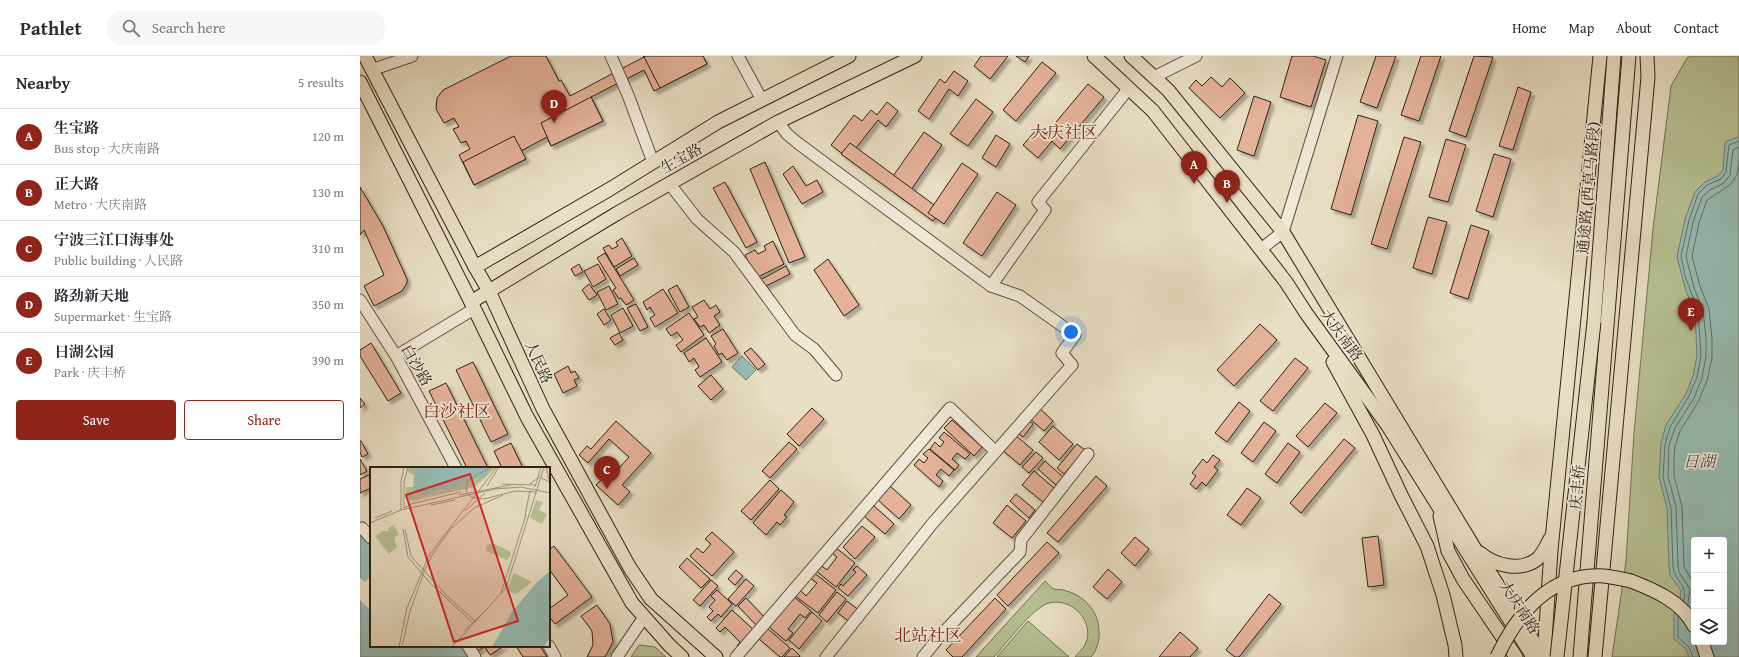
<!DOCTYPE html>
<meta charset="utf-8">
<style>
:root{--surface:#fff;--page:#f7f7f7;--text:#2b2b33;--muted:#7c7c81;--line:#e1e1e2;--accent:#8f2418}
body{margin:0;font-family:"Gentium Book Plus","Noto Serif SC",serif;background:var(--page);color:var(--text)}
.controls{position:absolute;right:12px;bottom:12px;display:grid;overflow:hidden;border-radius:4px;box-shadow:0 4px 16px #0002}
.controls button{width:36px;height:36px;display:grid;place-items:center;padding:0;border:0;border-bottom:1px solid var(--line);background:var(--surface);color:var(--text);font:20px sans-serif}
.you{position:absolute;left:711px;top:276px;width:14px;height:14px;margin:-10px;border:3px solid #fff;border-radius:50%;background:#1a73e8;box-shadow:0 0 0 6px #1a73e833}
.badge{display:grid;place-items:center;width:26px;height:26px;border-radius:50%;background:var(--accent);color:#fff;font-size:13px;font-weight:700}
.pin{position:absolute;translate:-50% -33px;filter:drop-shadow(0 1px 2px #0008)}
.pin::after{content:'';position:absolute;top:21px;width:14px;height:12px;background:inherit;clip-path:polygon(0 0,100% 0,50% 100%)}
.list{margin:0;padding:0;list-style:none}
h2{display:flex;justify-content:space-between;align-items:center;height:52px;margin:0;padding:0 16px;font-size:17px}
h2 small{font-size:13px;font-weight:400;color:var(--muted)}
.list li{display:grid;grid-template-columns:26px 1fr auto;gap:12px;align-items:center;box-sizing:border-box;height:56px;padding:0 16px;border-top:1px solid var(--line)}
.list b{display:block;font-size:15px;white-space:nowrap}
.list p{margin:0;font-size:13px;white-space:nowrap;color:var(--muted)}
.list em{font-size:13px;font-style:normal;color:var(--muted)}
.actions{display:flex;gap:8px;padding:12px 16px}
.actions a{flex:1;padding:9px 0;border:1px solid var(--accent);border-radius:4px;text-align:center;font-size:14px;color:var(--accent)}
.actions .main{background:var(--accent);color:#fff}
.icon{flex:none;width:22px;height:22px;fill:none;stroke:currentColor;stroke-width:2;stroke-linecap:round;stroke-linejoin:round}
.map{position:relative;flex:none;width:1379px;height:601px;overflow:hidden}
header{display:flex;align-items:center;gap:24px;box-sizing:border-box;height:56px;padding:0 20px;background:var(--surface);border-bottom:1px solid var(--line)}
header strong{font-size:19px}
nav{display:flex;gap:22px;margin-inline-start:auto;font-size:14px}
.search{width:280px;height:36px;background:var(--page);display:flex;align-items:center;gap:10px;box-sizing:border-box;padding:0 14px;border-radius:22px;color:var(--muted);font-size:15px}
main{display:flex}
aside{flex:1;background:var(--surface)}
.map>svg:first-child{display:block}
.green{fill:#b7c194;stroke:#727255;fill-rule:evenodd}
.water{fill:#97bdb4;stroke:#6d7f75;fill-rule:evenodd}
.pier{fill:#e9dfc4}
.lines{fill:none;stroke-linecap:round;stroke-linejoin:round}
.shore{stroke:#627065;stroke-width:1}
.building{fill:#e4b299;stroke:#2d2216;filter:url(#shadow)}
.minor-casing{stroke:#5c5142;stroke-width:13}
.major-casing{stroke:#2d2216;stroke-width:15}
.minor{stroke:#f1ead9;stroke-width:11}
.major{stroke:#e9dfc4;stroke-width:13}
.major-bridge-casing{stroke:#2d2216;stroke-width:15;stroke-linecap:butt}
.major-bridge{stroke:#e9dfc4;stroke-width:13}
.labels{text-anchor:middle;dominant-baseline:central;stroke-width:3.5;stroke-linejoin:round;paint-order:stroke}
.street-label{font-size:15px;fill:#2d2216;stroke:#f1ead9}
.water-label{font-size:16px;font-style:italic;fill:#4d5045;stroke:#f1ead9}
.quarter-label{font-size:17px;fill:#7a1f14;stroke:#f1ead9}
.inset-road{fill:none;stroke:#9e937e;stroke-width:1}
.view{fill:#d62828;fill-opacity:0.15;stroke:#d62828;stroke-width:2}
.inset-edge{fill:none;stroke:#2d2216;stroke-width:2}
</style>
<header>
<strong>Pathlet</strong>
<div class="search"><svg class="icon" aria-label="search" viewBox="0 0 24 24"><circle cx="10" cy="10" r="6"/><path d="M15 15l6 6"/></svg>Search here</div>
<nav><a>Home</a><a>Map</a><a>About</a><a>Contact</a></nav>
</header>
<main>
<aside>
<h2>Nearby<small>5 results</small></h2>
<ul class="list">
<li><span class="badge">A</span><div><b>生宝路</b><p>Bus stop · 大庆南路</p></div><em>120 m</em></li>
<li><span class="badge">B</span><div><b>正大路</b><p>Metro · 大庆南路</p></div><em>130 m</em></li>
<li><span class="badge">C</span><div><b>宁波三江口海事处</b><p>Public building · 人民路</p></div><em>310 m</em></li>
<li><span class="badge">D</span><div><b>路劲新天地</b><p>Supermarket · 生宝路</p></div><em>350 m</em></li>
<li><span class="badge">E</span><div><b>日湖公园</b><p>Park · 庆丰桥</p></div><em>390 m</em></li>
</ul>
<div class="actions"><a class="main">Save</a><a>Share</a></div>
</aside>
<div class="map">
<svg width="1379" height="601" viewBox="0 0 1379 601">
<defs>
<filter id="shadow"><feDropShadow dx="3.5" dy="3.5" stdDeviation="1" flood-color="#0004"/></filter>
</defs>
<rect width="100%" height="100%" fill="#e9dfc4"/>
<filter id="stains"><feTurbulence type="fractalNoise" baseFrequency=".005" numOctaves="4"/><feColorMatrix values="0 0 0 0 .2 0 0 0 0 .09 0 0 0 0 .02 0 0 0 .5 -.17"/></filter>
<radialGradient id="worn" r=".72"><stop offset=".6" stop-color="#630" stop-opacity="0"/><stop offset="1" stop-color="#630" stop-opacity=".3"/></radialGradient>
<g class="green">
<path d="M1331 0H1379V601H1252L1266 505 1274 377 1293 173 1311 30 1327 2ZM1334 484H1364V586H1334Z"/>
<path d="M685 525C688 527 691 532 694 533 697 534 701 533 703 534 723 538 739 555 739 575 740 584 737 594 731 601H715C718 597 723 593 725 589 736 567 713 541 689 547 673 551 646 588 634 601H616Z"/>
<polygon points="668,565 709,601 637,601"/>
<polygon points="279,589 295,591 306,601 271,601"/>
</g>
<g class="water">
<path d="M1379 81V601H1329L1326 593 1314 583V558L1320 543 1321 535 1310 519 1309 512 1307 452 1299 421 1301 387 1306 369 1326 338 1333 320 1337 300 1335 256 1326 235 1317 201 1325 163 1335 136 1345 126 1358 120 1363 114 1365 87 1367 85ZM1334 484H1364V586H1334Z"/>
<polygon points="382,300 396,314 386,324 372,311"/>
<polygon points="0,479 11,490 11,590 103,590 110,601 0,601"/>
</g>
<polygon class="pier" points="11,520 11,555 0,544 0,522 5,526"/>
<g class="lines">
<g class="shore">
<polyline points="1334,528 1324,511 1322,451 1314,419 1314,404 1315,390 1320,375 1338,346 1347,325 1352,302 1352,283 1349,253 1340,230 1332,200 1339,167 1347,144 1370,129 1377,119 1379,106"/>
<path d="M1324 545C1327 527 1316 527 1313 512L1311 452 1303 421 1305 388 1310 371 1329 340 1337 321 1341 300 1338 255 1325 220 1321 200 1329 164 1338 138 1347 129 1361 123 1366 116 1369 89 1379 85"/>
<polyline points="1328,548 1330,533 1319,516 1318,511 1316,451 1308,420 1309,389 1315,372 1334,342 1342,322 1346,300 1346,282 1343,254 1334,232 1326,200 1333,166 1342,141 1350,134 1364,127 1370,119 1373,94 1379,91"/>
<polyline points="1318,560 1318,581 1329,591 1333,601"/>
</g>
</g>
<g class="building">
<polygon points="151,0 186,0 199,25 201,24 210,40 284,1 283,0 343,0 347,8 294,35 284,14 231,41 243,65 191,90 187,81 161,95 166,103 114,129 99,99 110,93 106,85 101,87 93,73 99,71 94,62 84,67 76,53 77,42 83,34"/>
<polygon points="286,0 343,0 347,8 300,32 284,1"/>
<polygon points="621,0 648,0 630,23 614,10"/>
<polygon points="656,0 669,0 665,6"/>
<polygon points="932,0 953,0 966,4 951,51 920,41"/>
<polygon points="1016,0 1036,0 1017,52 1000,46"/>
<polygon points="1061,0 1081,0 1059,65 1041,59"/>
<polygon points="1114,0 1133,1 1106,81 1089,75"/>
<polygon points="682,6 696,17 656,65 643,54"/>
<polygon points="594,15 608,25 598,40 589,33 569,63 558,55 580,23 585,27"/>
<polygon points="851,21 862,31 870,22 885,37 860,62 829,32 836,24 842,30"/>
<polygon points="728,28 744,41 700,93 692,85 678,102 663,89 678,72 686,78"/>
<polygon points="1158,31 1171,36 1153,94 1139,90"/>
<polygon points="894,40 911,46 894,100 877,94"/>
<polygon points="231,41 243,65 191,90 181,67"/>
<polygon points="616,43 633,56 608,90 590,78"/>
<polygon points="527,46 538,55 526,71 518,64 488,102 471,89 494,59 502,65 511,54 517,59"/>
<polygon points="998,59 1018,65 991,159 971,153"/>
<polygon points="564,76 582,89 544,144 526,130"/>
<polygon points="636,79 650,88 636,111 622,102"/>
<polygon points="154,80 166,103 114,129 103,106"/>
<polygon points="1044,81 1061,86 1027,193 1011,188"/>
<polygon points="1086,83 1106,89 1088,146 1069,141"/>
<polygon points="490,87 581,154 573,165 481,98"/>
<polygon points="1134,98 1151,103 1133,161 1116,155"/>
<polygon points="405,106 445,201 429,207 390,113"/>
<polygon points="602,107 618,118 584,168 568,157"/>
<polygon points="433,110 446,130 457,124 463,136 442,148 423,118"/>
<polygon points="365,126 397,186 386,192 353,132"/>
<polygon points="0,131 23,170 47,223 47,227 42,235 14,250 4,230 24,219 4,174 0,179"/>
<polygon points="637,136 656,149 622,200 603,187"/>
<polygon points="1068,161 1087,166 1072,218 1053,212"/>
<polygon points="1111,169 1129,175 1108,243 1090,237"/>
<polygon points="262,182 272,200 254,211 243,192 249,189 252,193 258,190 256,186"/>
<polygon points="413,185 424,208 396,222 385,199 395,194 398,198 406,194 404,190"/>
<polygon points="245,197 274,244 266,249 261,242 259,243 253,234 256,232 237,202"/>
<polygon points="274,202 278,209 260,220 256,213"/>
<polygon points="468,203 499,249 484,260 454,214"/>
<polygon points="219,208 223,216 215,220 211,213"/>
<polygon points="238,208 246,223 233,231 224,215"/>
<polygon points="426,210 430,218 404,231 400,224"/>
<polygon points="229,228 237,239 229,244 222,234"/>
<polygon points="317,229 329,251 320,256 308,234"/>
<polygon points="249,230 258,248 246,254 237,236"/>
<polygon points="303,233 318,257 295,271 290,262 295,259 290,251 287,254 283,246"/>
<polygon points="344,244 350,253 356,249 360,256 354,260 360,269 349,277 344,269 340,271 334,263 338,261 332,251"/>
<polygon points="276,248 288,271 280,275 267,252"/>
<polygon points="263,252 273,270 260,277 251,259"/>
<polygon points="244,253 251,264 244,269 237,258"/>
<polygon points="329,257 344,279 321,296 316,289 323,284 317,276 311,280 306,273"/>
<polygon points="900,268 917,284 874,330 857,314"/>
<polygon points="363,273 378,297 367,304 362,297 359,299 354,290 356,288 351,280"/>
<polygon points="259,277 263,284 255,289 250,282"/>
<polygon points="346,282 362,306 340,321 335,314 339,311 334,302 329,306 324,297"/>
<polygon points="11,287 41,337 28,345 0,300 0,294"/>
<polygon points="391,292 405,308 398,314 384,297"/>
<polygon points="935,302 948,312 913,355 900,345"/>
<polygon points="113,306 148,378 131,386 96,314"/>
<polygon points="208,310 211,317 215,315 219,322 214,324 217,330 203,337 194,318"/>
<polygon points="351,319 363,333 351,344 338,330"/>
<polygon points="86,327 128,412 107,412 69,335"/>
<polygon points="0,342 5,348 0,352"/>
<polygon points="879,346 890,355 867,386 855,377"/>
<polygon points="965,347 977,357 948,391 936,380"/>
<polygon points="678,351 693,365 684,375 669,362"/>
<polygon points="452,352 464,363 439,390 427,378"/>
<polygon points="666,362 673,368 663,381 656,376"/>
<polygon points="592,364 622,391 614,400 584,372"/>
<polygon points="256,365 291,397 262,429 270,436 258,449 236,429 248,417 252,420 269,401 249,383 228,407 219,399 227,390 231,393"/>
<polygon points="904,366 916,375 893,406 881,397"/>
<polygon points="693,370 713,388 699,404 679,386"/>
<polygon points="584,376 610,398 605,403 597,397 592,403 599,409 595,414 570,393 575,386 580,391 584,386 579,382"/>
<polygon points="655,379 673,394 660,409 642,394"/>
<polygon points="984,383 995,392 941,457 930,447"/>
<polygon points="0,385 1,385 8,398 2,401 0,396"/>
<polygon points="429,386 437,393 410,422 402,415"/>
<polygon points="151,387 163,412 142,412 134,395"/>
<polygon points="928,387 940,396 917,427 905,418"/>
<polygon points="717,388 725,394 704,418 697,412"/>
<polygon points="569,393 594,414 589,420 581,413 576,419 583,425 579,431 554,409 559,403 564,407 568,402 563,398"/>
<polygon points="676,396 683,402 669,417 662,411"/>
<polygon points="853,399 860,404 854,411 858,414 846,430 842,426 836,433 830,428 836,420 832,417 843,403 847,407"/>
<polygon points="0,403 7,415 0,419"/>
<polygon points="685,405 703,421 696,429 678,413"/>
<polygon points="674,415 694,432 683,446 662,429"/>
<polygon points="9,419 11,423 11,432 0,437 0,423"/>
<polygon points="736,420 747,430 698,486 687,477"/>
<polygon points="410,424 419,433 391,464 381,455"/>
<polygon points="530,430 551,449 539,463 518,444"/>
<polygon points="887,432 901,442 881,469 867,459"/>
<polygon points="421,434 434,446 424,459 427,461 420,469 417,466 406,479 393,467"/>
<polygon points="656,438 675,454 669,462 650,445"/>
<polygon points="513,449 534,468 525,478 504,460"/>
<polygon points="647,449 666,465 652,482 633,467"/>
<polygon points="502,470 515,481 495,503 483,491"/>
<polygon points="352,476 374,496 352,520 330,500 337,492 343,497 351,488 345,483"/>
<polygon points="1018,480 1024,529 1008,531 1002,482"/>
<polygon points="775,481 789,493 775,510 761,497"/>
<polygon points="687,486 699,497 648,550 637,539"/>
<polygon points="194,490 232,541 195,568 189,560 189,553 208,539 189,513 189,494"/>
<polygon points="475,491 495,507 476,531 455,514 459,508 467,514 477,501 471,496"/>
<polygon points="327,502 350,523 341,532 319,511"/>
<polygon points="497,510 507,519 488,540 478,532 481,528 483,530 496,516 493,514"/>
<polygon points="748,513 762,526 747,543 733,531"/>
<polygon points="376,514 383,520 375,529 368,523"/>
<polygon points="453,516 476,534 458,557 434,539 439,533 446,540 457,527 449,521"/>
<polygon points="386,523 394,530 376,550 368,543"/>
<polygon points="351,524 358,530 340,550 333,544"/>
<polygon points="357,534 372,548 361,561 358,558 351,565 347,561 353,555 349,551 355,544 351,540"/>
<polygon points="477,536 486,543 467,566 459,559"/>
<polygon points="909,538 921,548 879,601 875,601 866,594"/>
<polygon points="433,540 451,555 445,562 440,558 428,573 433,577 426,585 408,570"/>
<polygon points="386,542 406,563 398,571 378,550"/>
<polygon points="635,542 646,553 602,601 593,601 586,594"/>
<polygon points="487,545 500,555 491,567 478,557"/>
<polygon points="237,549 250,568 253,586 245,601 227,601 233,589 232,575 221,560"/>
<polygon points="372,554 396,576 380,594 377,590 380,586 365,571 360,576 356,572"/>
<polygon points="452,556 462,565 439,593 429,584"/>
<polygon points="407,572 430,592 422,601 420,601 398,582"/>
<polygon points="820,576 838,592 830,601 799,601"/>
<polygon points="114,590 144,590 130,599 125,591 117,595"/>
<polygon points="156,590 180,590 187,601 163,601"/>
<polygon points="432,592 440,600 439,601 424,601"/>
</g>
<g class="lines">
<defs>
<g id="minor">
<polyline points="251,0 268,39 293,106"/>
<polyline points="378,0 402,44"/>
<polyline points="14,13 52,0"/>
<polyline points="794,21 836,0"/>
<polyline points="418,66 427,78 439,88 631,230 660,240 715,279 702,297 712,309 572,468 466,601"/>
<polyline points="309,127 337,163 374,196 435,279 454,293 476,319"/>
<polyline points="901,193 923,176 977,0"/>
<polyline points="631,230 685,154 678,146 769,32"/>
<polyline points="0,244 36,300 96,412"/>
<polyline points="36,300 114,253"/>
<polyline points="0,473 2,472 11,482"/>
<polyline points="108,590 115,601"/>
<polyline points="189,590 195,601"/>
<polyline points="257,601 284,561"/>
<polyline points="376,601 590,352 635,395"/>
<polyline points="563,601 580,580 660,496 661,484 728,398"/>
</g>
<g id="major">
<polyline points="5,0 115,211 129,235 183,353 270,512 291,543 356,601"/>
<polyline points="734,0 793,55 926,226 946,257 1028,370 1173,601"/>
<polyline points="771,0 808,34 923,176 1115,493 1183,601"/>
<polyline points="0,26 111,246 167,361 272,547 310,590 322,601"/>
<polyline points="115,211 250,133 358,66 489,0"/>
<polyline points="111,246 256,158 418,66 555,0"/>
<polyline points="1234,266 1254,0"/>
<polyline points="973,306 1013,379 1041,439 1067,490 1083,539 1095,589 1096,601"/>
<polyline points="1080,460 1088,495 1103,523 1156,601"/>
<path d="M1120 497C1134 509 1159 516 1176 504 1183 499 1186 490 1190 483"/>
<path d="M1271 525C1294 534 1323 546 1334 570"/>
<polyline points="1342,586 1347,601"/>
<polyline points="1184,601 1191,494 1240,0"/>
<polyline points="1220,601 1269,0"/>
<polyline points="1235,601 1288,21 1287,0"/>
</g>
</defs>
<use href="#minor" class="minor-casing"/>
<use href="#major" class="major-casing"/>
<use href="#minor" class="minor"/>
<use href="#major" class="major"/>
<defs>
<g id="major-bridge">
<path d="M1137 601C1158 556 1190 517 1244 520 1253 521 1262 523 1271 525"/>
<polyline points="1197,601 1234,266"/>
</g>
</defs>
<use href="#major-bridge" class="major-bridge-casing"/>
<use href="#major-bridge" class="major-bridge"/>
</g>
<g class="labels">
<g class="street-label">
<text transform="translate(321 102) rotate(-29)">生宝路</text>
<text transform="translate(1228 132) rotate(-85)">通途路 (西草马路段)</text>
<text transform="translate(982 279) rotate(54)">大庆南路</text>
<text transform="translate(179 306) rotate(66)">人民路</text>
<text transform="translate(57 309) rotate(60)">白沙路</text>
<text transform="translate(1217 431) rotate(-85)">庆丰桥</text>
<text transform="translate(1160 551) rotate(57)">大庆南路</text>
</g>
<g class="water-label">
<text x="1339" y="405">日湖</text>
</g>
<g class="quarter-label">
<text x="704" y="75">大庆社区</text>
<text x="97" y="354">白沙社区</text>
<text x="568" y="578">北站社区</text>
</g>
</g>
<g transform="translate(10 411)">
<rect width="180" height="180" fill="#e9dfc4"/>
<path d="M39 0H126L105 20 42 34 36 30V20H43L44 8 38 5ZM166 33 173 35 169 43 177 47 172 57 160 51ZM23 58 29 67 24 71 27 80 19 87 5 69 13 64H19L18 62ZM122 76 139 84 141 88 137 93 116 84 117 78ZM144 106 162 115 146 127 137 123Z" fill="#b7c194"/>
<path d="M48 0H119L116 10 103 12 82 22H70L55 28 44 24 45 6ZM180 104V171L173 180H122L142 145 167 115Z" fill="#97bdb4"/>
<path class="inset-road" d="M122 0 98 13 96 24 101 30 114 32 145 24 167 25M176 0 179 13M132 17 166 18M160 17 169 10 180 15M117 19 129 0M165 20 171 0M89 28 141 18M61 38 85 33M34 41 41 37 91 25M34 41V15L38 0M31 43V15L34 0M95 44 115 26M155 49 160 23M5 51 22 44M0 56 31 43 125 22 151 20 180 26M82 61 104 41 133 28M33 62 38 90 60 116 103 156M35 62 41 89 76 128 105 154M131 126 156 48M95 163 117 142M29 180 37 141 59 88 127 0M32 180 40 144 54 105 62 88 82 60M82 180 136 121 174 0"/>
<path class="view" d="M100 7 148 154 84 175 36 28Z"/>
<rect width="180" height="180" class="inset-edge"/>
</g>
<rect width="100%" height="100%" filter="url(#stains)"/>
<rect width="100%" height="100%" fill="url(#worn)"/>
</svg>
<div class="controls">
<button>+</button>
<button>−</button>
<button><svg class="icon" aria-label="layers" viewBox="0 0 24 24"><path d="M12 4l9 5-9 5-9-5zM3 14l9 5 9-5"/></svg></button>
</div>
<div class="you"></div>
<div class="pin badge" style="left:834px;top:128px">A</div>
<div class="pin badge" style="left:867px;top:147px">B</div>
<div class="pin badge" style="left:247px;top:433px">C</div>
<div class="pin badge" style="left:194px;top:67px">D</div>
<div class="pin badge" style="left:1331px;top:275px">E</div>
</div>
</main>
